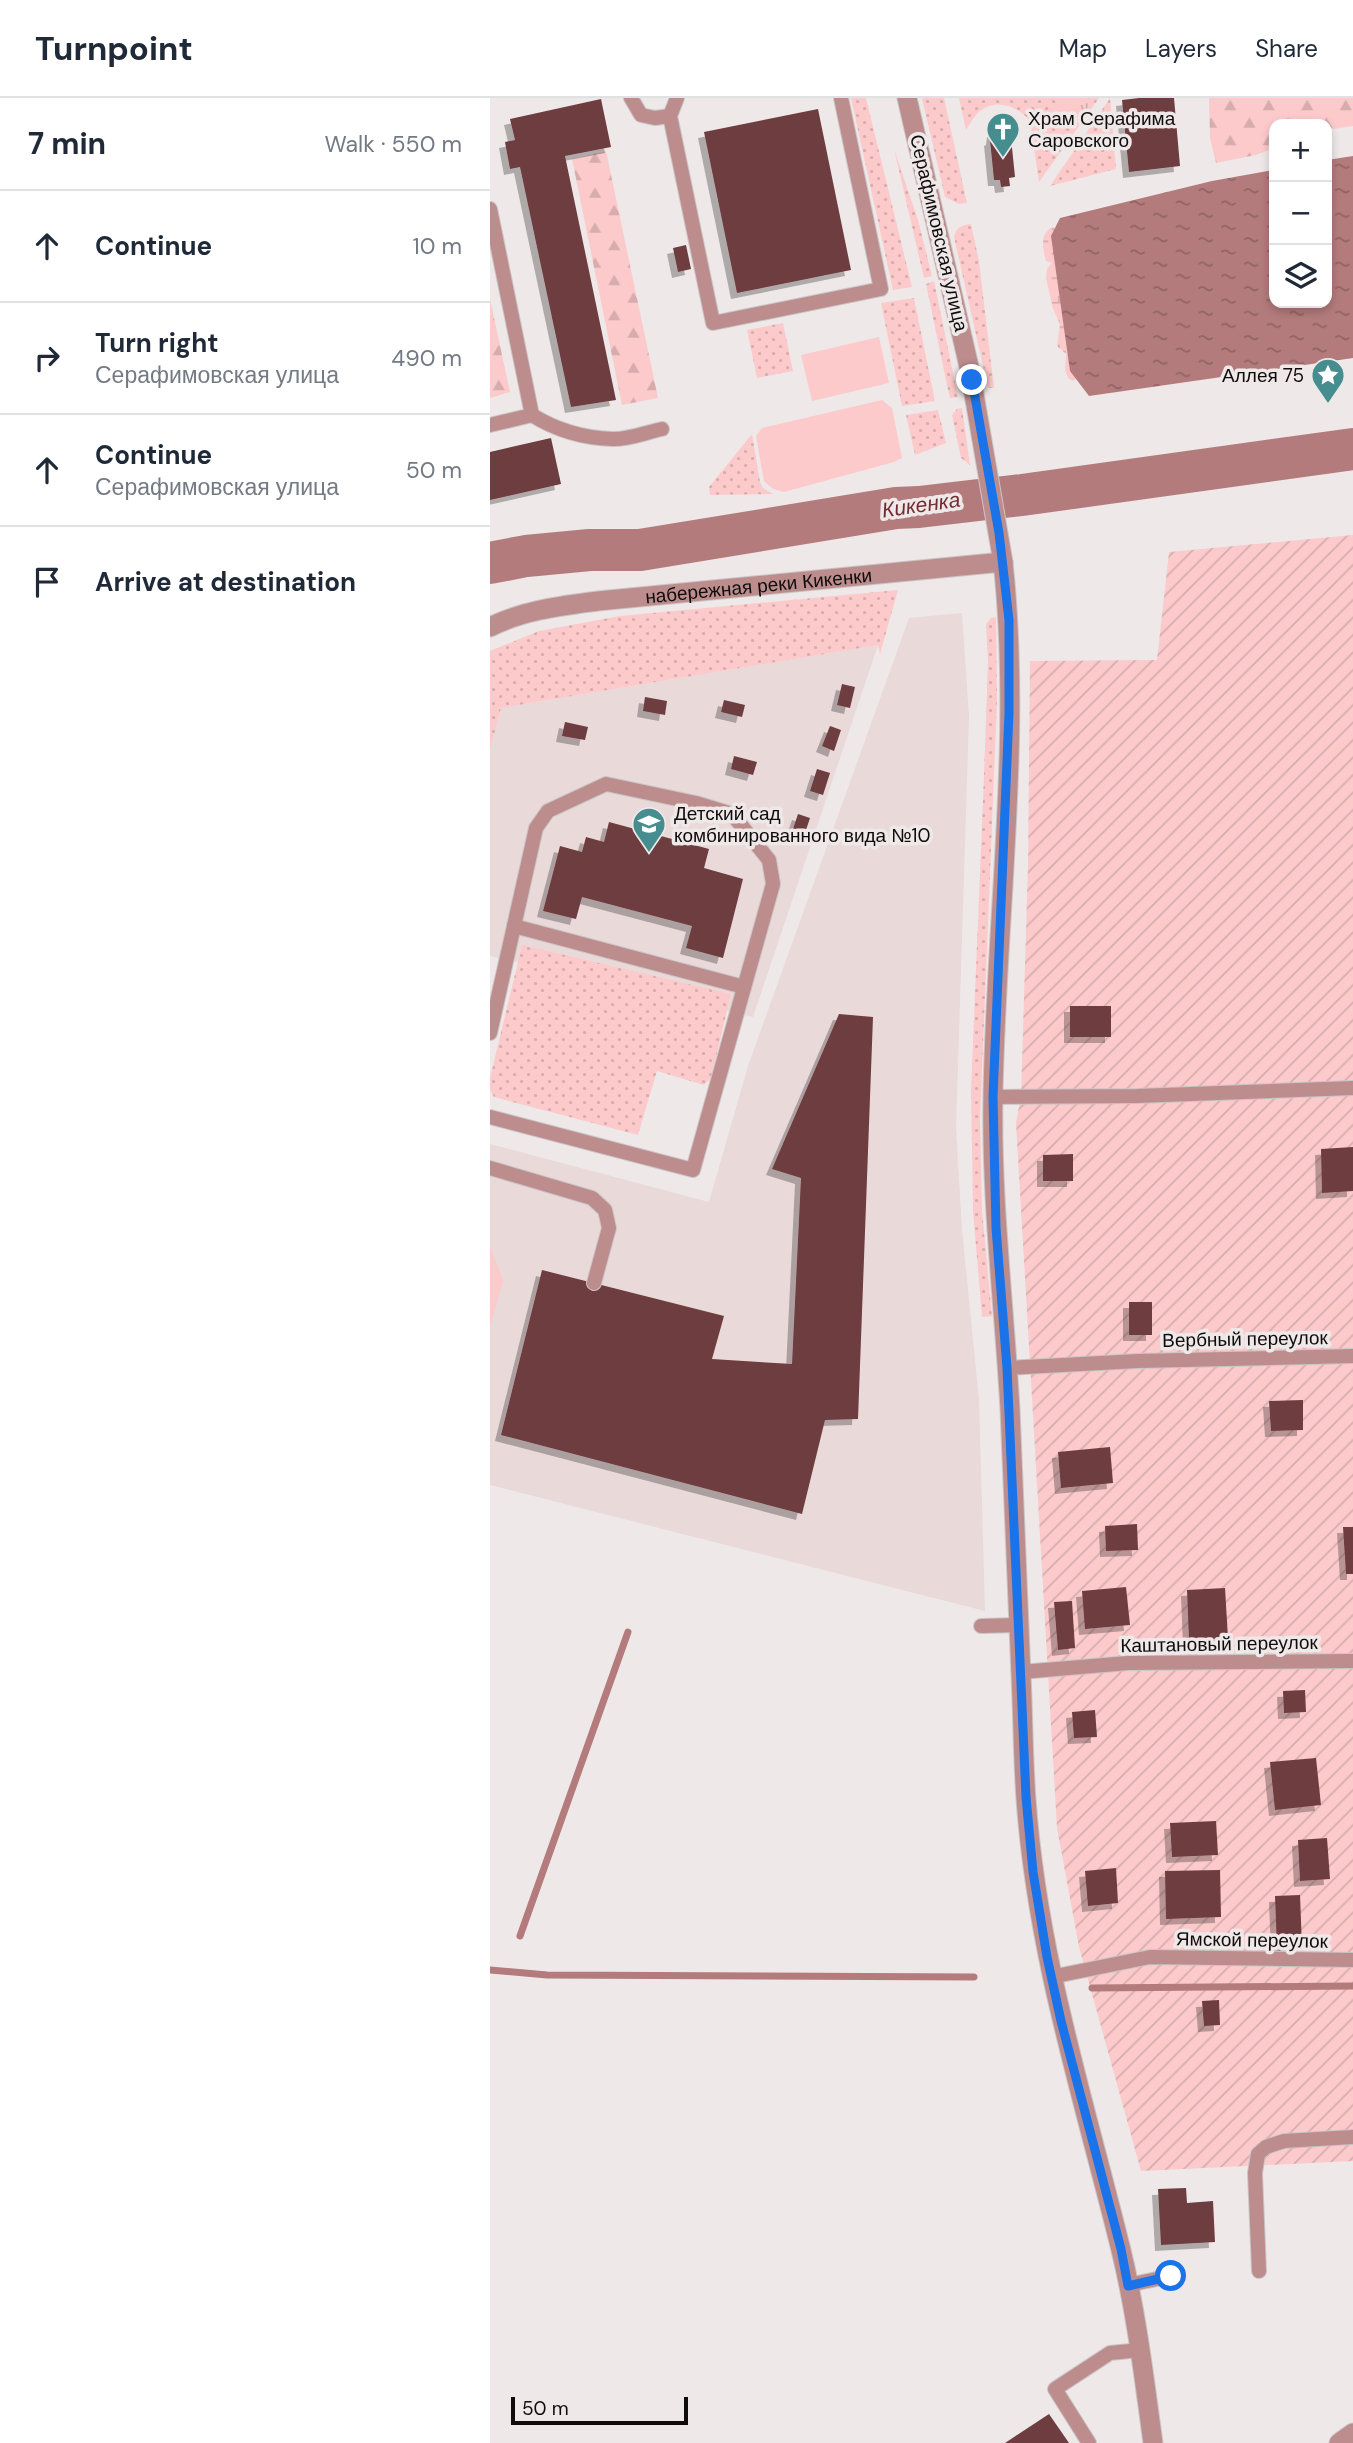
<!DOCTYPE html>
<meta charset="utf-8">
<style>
:root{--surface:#fff;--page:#f2f2f3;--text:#1f2937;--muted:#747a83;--line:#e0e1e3}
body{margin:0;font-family:"DM Sans",sans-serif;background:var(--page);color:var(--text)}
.controls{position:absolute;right:21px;top:21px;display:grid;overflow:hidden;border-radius:14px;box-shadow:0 4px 10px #0003}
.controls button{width:63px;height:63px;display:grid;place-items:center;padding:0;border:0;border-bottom:2px solid var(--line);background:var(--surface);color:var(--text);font:35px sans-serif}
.scale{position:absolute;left:21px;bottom:18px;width:177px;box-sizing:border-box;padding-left:7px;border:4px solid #0f0c0c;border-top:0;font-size:19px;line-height:24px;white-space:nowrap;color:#0f0c0c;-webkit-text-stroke:5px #efe8e8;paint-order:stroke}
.stop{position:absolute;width:21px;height:21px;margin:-16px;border:5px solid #1a73e8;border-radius:50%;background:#fff}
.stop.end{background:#1a73e8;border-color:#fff;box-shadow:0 2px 7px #0008}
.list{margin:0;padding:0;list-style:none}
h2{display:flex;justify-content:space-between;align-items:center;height:91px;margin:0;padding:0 28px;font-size:30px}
h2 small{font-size:23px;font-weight:400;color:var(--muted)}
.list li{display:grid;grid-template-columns:46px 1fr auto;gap:21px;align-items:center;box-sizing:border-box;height:112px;padding:0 28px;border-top:2px solid var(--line)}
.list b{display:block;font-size:26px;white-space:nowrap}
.list p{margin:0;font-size:23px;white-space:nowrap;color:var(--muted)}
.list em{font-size:23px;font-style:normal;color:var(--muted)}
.icon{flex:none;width:38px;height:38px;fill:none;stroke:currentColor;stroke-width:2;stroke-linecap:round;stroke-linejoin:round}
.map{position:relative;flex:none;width:863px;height:2345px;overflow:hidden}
header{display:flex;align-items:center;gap:42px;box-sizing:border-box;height:98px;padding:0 35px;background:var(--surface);border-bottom:2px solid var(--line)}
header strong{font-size:33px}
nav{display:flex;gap:38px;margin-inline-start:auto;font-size:24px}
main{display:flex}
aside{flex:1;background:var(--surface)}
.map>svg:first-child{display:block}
.built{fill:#e9d9d9}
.grass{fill:url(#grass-dots)}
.forest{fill:url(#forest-firs)}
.wetland{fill:url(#wetland-marsh)}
.park{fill:url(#park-tufts)}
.garden{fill:url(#garden-furrows)}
.pitch{fill:#fccacb}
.water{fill:url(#water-ripples)}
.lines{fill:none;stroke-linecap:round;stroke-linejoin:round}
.stream{stroke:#b37b7c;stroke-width:7}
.river{stroke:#b37b7c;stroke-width:42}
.building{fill:#6e3c3f;filter:url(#shadow)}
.service-casing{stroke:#cbc5c5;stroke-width:16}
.minor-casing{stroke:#cbc5c5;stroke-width:21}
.service{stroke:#bd8d8e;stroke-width:14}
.minor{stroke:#bd8d8e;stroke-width:19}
.route{stroke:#1a73e8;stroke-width:9}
.labels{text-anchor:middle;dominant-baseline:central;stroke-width:7;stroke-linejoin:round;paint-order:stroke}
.poi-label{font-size:19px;fill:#0f0c0c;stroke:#efe8e8;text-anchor:start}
.street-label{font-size:19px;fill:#0f0c0c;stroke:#efe8e8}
.water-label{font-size:21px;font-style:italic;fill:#732b32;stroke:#efe8e8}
</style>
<header>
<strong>Turnpoint</strong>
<nav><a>Map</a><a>Layers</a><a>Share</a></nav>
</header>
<main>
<aside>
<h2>7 min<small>Walk · 550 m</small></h2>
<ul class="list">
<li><svg class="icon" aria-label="ahead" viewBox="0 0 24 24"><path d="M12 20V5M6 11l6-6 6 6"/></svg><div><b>Continue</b></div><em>10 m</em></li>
<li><svg class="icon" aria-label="right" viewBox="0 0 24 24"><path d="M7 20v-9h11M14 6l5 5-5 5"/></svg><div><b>Turn right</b><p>Серафимовская улица</p></div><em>490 m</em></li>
<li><svg class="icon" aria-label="ahead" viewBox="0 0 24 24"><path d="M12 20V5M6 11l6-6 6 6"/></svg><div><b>Continue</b><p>Серафимовская улица</p></div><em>50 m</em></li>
<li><svg class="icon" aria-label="arrive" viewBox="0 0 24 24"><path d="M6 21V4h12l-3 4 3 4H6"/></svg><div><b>Arrive at destination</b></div></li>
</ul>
</aside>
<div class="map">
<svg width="863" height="2345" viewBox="0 0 863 2345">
<defs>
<pattern id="grass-dots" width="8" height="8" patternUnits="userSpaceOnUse" patternTransform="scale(1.75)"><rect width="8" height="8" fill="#fccacb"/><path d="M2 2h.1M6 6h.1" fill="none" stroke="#d7acad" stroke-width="1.8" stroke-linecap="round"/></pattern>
<pattern id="forest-firs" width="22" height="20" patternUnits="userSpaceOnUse" patternTransform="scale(1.75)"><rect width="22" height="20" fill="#fccacb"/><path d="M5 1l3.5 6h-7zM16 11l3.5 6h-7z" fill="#d7acad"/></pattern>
<pattern id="wetland-marsh" width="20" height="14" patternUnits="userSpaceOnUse" patternTransform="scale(1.75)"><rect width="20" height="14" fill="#fccacb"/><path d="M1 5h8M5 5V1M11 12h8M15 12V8" fill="none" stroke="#d7acad"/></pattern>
<pattern id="park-tufts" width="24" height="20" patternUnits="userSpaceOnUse" patternTransform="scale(1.75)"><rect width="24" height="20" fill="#fccacb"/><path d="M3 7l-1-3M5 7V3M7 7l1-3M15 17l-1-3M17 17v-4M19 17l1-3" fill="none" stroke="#d7acad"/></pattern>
<pattern id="garden-furrows" width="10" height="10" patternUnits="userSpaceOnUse" patternTransform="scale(1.75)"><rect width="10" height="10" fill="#fccacb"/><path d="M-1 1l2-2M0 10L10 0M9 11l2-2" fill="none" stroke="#d7acad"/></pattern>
<pattern id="water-ripples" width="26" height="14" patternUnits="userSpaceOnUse" patternTransform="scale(1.75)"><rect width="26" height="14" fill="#b37b7c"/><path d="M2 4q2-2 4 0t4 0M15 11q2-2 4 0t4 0" fill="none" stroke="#906364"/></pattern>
<filter id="shadow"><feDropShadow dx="-6" dy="6" stdDeviation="0" flood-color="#0004"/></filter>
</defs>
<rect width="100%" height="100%" fill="#efe8e8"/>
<g class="built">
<polygon points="472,515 479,619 466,1029 472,1132 489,1302 495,1513 0,1387 0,1046 219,1104 258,968 419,520"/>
<polygon points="388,547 263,919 0,858 0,653 11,610"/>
</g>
<g class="grass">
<polygon points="361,0 376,0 422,189 403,192"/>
<polygon points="432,0 454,0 477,105 469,106 455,99"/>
<path d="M469 0H609L549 84 540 23C528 8 506 0 490 13 484 18 480 26 476 32Z"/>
<polygon points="620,0 626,71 560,88"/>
<polygon points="404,51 428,122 442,178 434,180"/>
<path d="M481 126 489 163 504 290H498L464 139C466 129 472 127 481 126Z"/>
<polygon points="444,183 468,299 460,300 457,287 436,186"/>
<polygon points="424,200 445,303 412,308 391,205"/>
<polygon points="293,225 303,273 267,280 257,232"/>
<polygon points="472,310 480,367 471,360 462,317 467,311"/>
<polygon points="448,312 456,345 425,357 416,317"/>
<polygon points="262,336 270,384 273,390 283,396 220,397 219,389"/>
<polygon points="408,492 390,556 388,547 11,610 0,653 0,553 49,533 130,518"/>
<polygon points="506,519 507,603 490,1022 492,1112 502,1218 492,1219 483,1113 481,992 494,677 498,564 496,526 501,520"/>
<polygon points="32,847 241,896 221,980 214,987 167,973 148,1037 4,999 0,992 0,980"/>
</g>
<g class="forest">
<polygon points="719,0 863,0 863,28 837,32 837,26 784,26 784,50 766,57 726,65 720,40"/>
<polygon points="116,53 168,300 132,307 82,61"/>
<polygon points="0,201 20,294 0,300"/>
</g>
<path class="wetland" d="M563 129 570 136 590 277 583 283 578 280 575 272 576 256 567 248 570 226 563 211 556 180 557 171 562 165 556 163C553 151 549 135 563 129Z"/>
<polygon class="park" points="599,0 600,10 590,24 571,26 567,1"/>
<polygon class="garden" points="863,437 863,2063 651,2073 589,1849 567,1730 526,1025 531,998 538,768 540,563 667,562 679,454"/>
<g class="pitch">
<polygon points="389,239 399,285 322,303 311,257"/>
<polygon points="392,302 402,310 412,360 404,364 294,394 283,391 274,383 266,338 272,330"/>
<polygon points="0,1149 13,1182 0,1230"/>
</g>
<g class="water">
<polygon points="863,58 863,260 599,298 580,273 561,138 570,120 722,83 784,72 784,205 837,205 837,62"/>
<polygon points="449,392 456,421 449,427 433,428 429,409 431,393"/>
</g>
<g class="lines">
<g class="stream">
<polyline points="532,397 533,411"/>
<polyline points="30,1838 138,1534"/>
<polyline points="0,1872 57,1877 484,1879"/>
<polyline points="602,1890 863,1888"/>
</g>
<polyline class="river" points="0,465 36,458 100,452 150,452 406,410 429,409 532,397 863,351"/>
</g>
<g class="building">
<polygon points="649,0 684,0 690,68 639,74 632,2"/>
<polygon points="111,1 121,49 75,58 126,302 81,309 30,69 20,71 15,44 25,42 20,21"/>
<polygon points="328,11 361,172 247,195 214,34"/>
<polygon points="513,30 518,34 518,40 521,40 525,79 519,80 520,88 511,89 510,82 504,82 500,42 502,41 503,33"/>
<polygon points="196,147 201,171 188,174 183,150"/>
<polygon points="61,340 71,386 0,402 0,354"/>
<polygon points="352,586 365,589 360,610 347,607"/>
<polygon points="155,599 177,603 175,617 153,613"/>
<polygon points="234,602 255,607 252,619 231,614"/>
<polygon points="75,624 98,629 95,642 72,638"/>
<polygon points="340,628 351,632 344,653 332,648"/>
<polygon points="244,658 267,664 263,677 241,671"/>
<polygon points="327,671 340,675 333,697 320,693"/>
<polygon points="308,716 320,720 313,741 301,737"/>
<polygon points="119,724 219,751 214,770 253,781 233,860 196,850 202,828 92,799 86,821 53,813 70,748 92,754 96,739 114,744"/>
<rect x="580" y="908" width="41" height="31"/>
<polygon points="349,916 383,919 368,1321 335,1322 312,1416 11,1337 52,1172 234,1218 222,1261 302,1266 311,1080 282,1071"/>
<polygon points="863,1049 863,1093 832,1095 831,1051"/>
<polygon points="583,1056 583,1083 553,1083 553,1057"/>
<rect x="639" y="1204" width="23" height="33"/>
<polygon points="813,1302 813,1332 781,1333 779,1303"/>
<polygon points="620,1349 623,1385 571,1390 568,1354"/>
<polygon points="647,1426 648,1452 616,1453 615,1428"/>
<polygon points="853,1429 863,1429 863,1476 856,1476"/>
<polygon points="636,1489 640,1527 595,1531 592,1493"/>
<polygon points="735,1490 738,1540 699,1542 697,1492"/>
<polygon points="582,1503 585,1550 568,1552 564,1504"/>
<polygon points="815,1592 816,1614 794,1615 793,1593"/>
<polygon points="605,1612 607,1639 584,1640 582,1614"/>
<polygon points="826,1660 831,1707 785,1712 780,1664"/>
<polygon points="726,1723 728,1757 682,1759 680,1725"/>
<polygon points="837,1740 840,1781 810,1783 808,1742"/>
<polygon points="626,1770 628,1805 598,1808 595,1773"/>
<polygon points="730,1772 731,1819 676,1821 675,1773"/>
<polygon points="810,1797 812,1849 787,1850 785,1798"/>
<polygon points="729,1902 730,1927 714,1928 712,1903"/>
<polygon points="696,2090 697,2105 723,2103 725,2144 671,2147 668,2091"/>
<polygon points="559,2316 579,2345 515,2345"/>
</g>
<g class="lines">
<defs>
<g id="service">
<polyline points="141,0 151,17 165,20 180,18"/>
<polyline points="187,0 180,18 223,225 391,191 351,0"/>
<polyline points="0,111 42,317 0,327"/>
<path d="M42 317C66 332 94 340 122 341 138 342 157 334 172 331"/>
<polyline points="24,828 254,889"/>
<polyline points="0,935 46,730 58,713 116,686 206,705 242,716 279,762 283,786 203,1072 0,1019"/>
<polyline points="503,999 647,998 863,990"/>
<polyline points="0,1070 102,1100 115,1112 119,1130 104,1185"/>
<polyline points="518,1270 648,1263 863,1258"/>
<polyline points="491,1528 529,1527"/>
<polyline points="531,1574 638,1565 863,1563"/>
<polyline points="561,1879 660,1859 863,1862"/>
<polyline points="769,2173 765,2075 768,2056 776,2049 794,2043 863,2039"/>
<polyline points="638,2187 681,2178"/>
<polyline points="599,2345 565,2291 620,2255 650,2252"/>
</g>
<g id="minor">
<path d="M513 464C532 640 506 819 503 997 501 1102 514 1206 520 1311 524 1399 527 1488 531 1577 533 1618 533 1660 536 1701 547 1856 593 1998 630 2148 646 2212 654 2279 663 2345"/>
<path id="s1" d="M0 529C34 512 71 508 108 503L513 464 480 273 417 0"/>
<polyline points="849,2345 863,2335"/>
</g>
</defs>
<use href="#service" class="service-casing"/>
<use href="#minor" class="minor-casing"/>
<use href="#service" class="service"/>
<use href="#minor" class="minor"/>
</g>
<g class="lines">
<polyline class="route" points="482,282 509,435 519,522 519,615 503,999 506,1130 517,1270 536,1699 543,1774 557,1859 571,1923 631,2151 638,2188 681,2178"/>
</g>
<defs>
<symbol id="church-pin" viewBox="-11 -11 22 30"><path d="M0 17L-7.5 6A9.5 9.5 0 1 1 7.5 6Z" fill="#458d8e" stroke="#efe8e8"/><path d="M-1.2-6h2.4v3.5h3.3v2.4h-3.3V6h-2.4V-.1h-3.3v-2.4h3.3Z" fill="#fff"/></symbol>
<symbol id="sight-pin" viewBox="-11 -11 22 30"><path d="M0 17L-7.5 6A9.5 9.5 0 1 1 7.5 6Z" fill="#458d8e" stroke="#efe8e8"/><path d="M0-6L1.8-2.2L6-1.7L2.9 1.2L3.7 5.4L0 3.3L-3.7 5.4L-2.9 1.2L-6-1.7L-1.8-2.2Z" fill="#fff"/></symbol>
<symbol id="school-pin" viewBox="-11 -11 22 30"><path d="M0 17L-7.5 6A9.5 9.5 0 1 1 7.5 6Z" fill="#458d8e" stroke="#efe8e8"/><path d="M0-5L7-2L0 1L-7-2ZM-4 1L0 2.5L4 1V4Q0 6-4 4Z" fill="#fff"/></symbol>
</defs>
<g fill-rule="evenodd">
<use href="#church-pin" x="494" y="12" width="38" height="52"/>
<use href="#sight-pin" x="819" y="258" width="38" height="52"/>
<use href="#school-pin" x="140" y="707" width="38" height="52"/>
</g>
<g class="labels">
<g class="poi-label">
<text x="538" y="20">Храм Серафима<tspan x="538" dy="22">Саровского</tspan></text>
<text x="814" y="277" text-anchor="end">Аллея 75</text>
<text x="184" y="715">Детский сад<tspan x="184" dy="22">комбинированного вида №10</tspan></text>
</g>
<g class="street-label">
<text transform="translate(449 135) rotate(77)">Серафимовская улица</text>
<text stroke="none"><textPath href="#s1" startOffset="273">набережная реки Кикенки</textPath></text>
<text transform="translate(755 1241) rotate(-1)">Вербный переулок</text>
<text transform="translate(729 1546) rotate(-1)">Каштановый переулок</text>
<text transform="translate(762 1842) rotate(1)">Ямской переулок</text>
</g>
<g class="water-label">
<text transform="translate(431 407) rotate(-8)">Кикенка</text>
</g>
</g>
</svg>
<div class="controls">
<button>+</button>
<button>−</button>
<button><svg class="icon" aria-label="layers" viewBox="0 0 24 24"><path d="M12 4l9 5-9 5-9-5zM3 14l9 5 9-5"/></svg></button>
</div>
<div class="scale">50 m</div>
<div class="stop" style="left:681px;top:2178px"></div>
<div class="stop end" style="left:482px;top:282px"></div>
</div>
</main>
